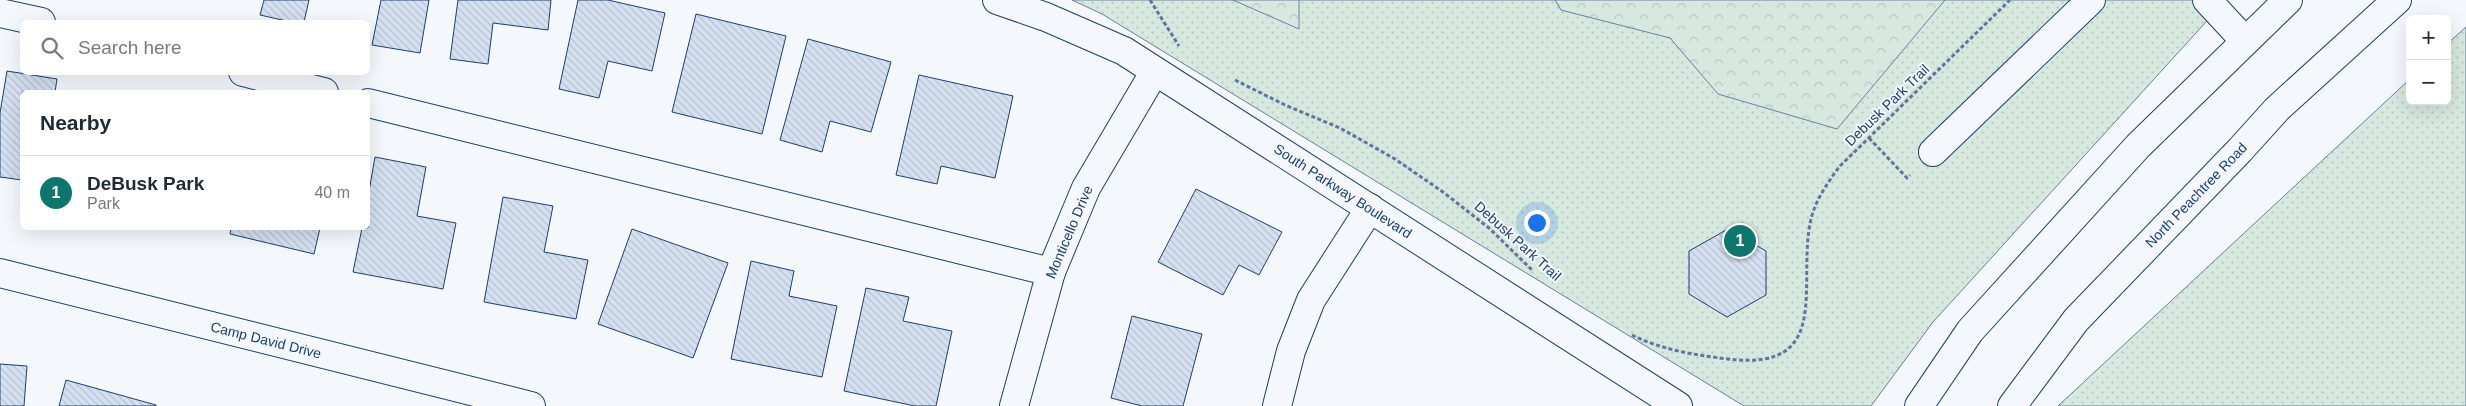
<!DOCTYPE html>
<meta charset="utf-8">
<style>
:root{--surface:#fff;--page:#f2f2f3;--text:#1f2937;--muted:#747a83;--line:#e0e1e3;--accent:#0f766e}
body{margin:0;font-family:Helvetica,sans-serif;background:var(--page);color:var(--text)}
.controls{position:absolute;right:15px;top:15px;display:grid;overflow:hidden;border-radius:8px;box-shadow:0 5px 20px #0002}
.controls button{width:45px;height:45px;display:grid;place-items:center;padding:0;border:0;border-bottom:1px solid var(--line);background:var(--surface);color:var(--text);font:25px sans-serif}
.you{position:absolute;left:1536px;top:222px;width:18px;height:18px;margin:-12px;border:4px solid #fff;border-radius:50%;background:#1a73e8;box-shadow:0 0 0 8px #1a73e833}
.badge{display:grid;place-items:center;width:32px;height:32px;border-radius:50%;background:var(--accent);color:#fff;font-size:16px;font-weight:700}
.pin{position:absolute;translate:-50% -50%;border:2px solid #fff;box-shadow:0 1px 5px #0006}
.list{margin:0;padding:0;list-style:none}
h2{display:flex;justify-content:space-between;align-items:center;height:65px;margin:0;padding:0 20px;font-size:21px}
h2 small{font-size:16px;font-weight:400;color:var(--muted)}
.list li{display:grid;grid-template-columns:32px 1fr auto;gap:15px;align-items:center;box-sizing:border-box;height:75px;padding:0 20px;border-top:1px solid var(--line)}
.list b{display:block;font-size:19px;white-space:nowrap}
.list p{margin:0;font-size:16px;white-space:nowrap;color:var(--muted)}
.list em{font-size:16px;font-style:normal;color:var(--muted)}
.icon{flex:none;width:28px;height:28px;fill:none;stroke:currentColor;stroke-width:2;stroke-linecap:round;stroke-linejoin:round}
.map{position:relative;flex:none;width:2466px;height:406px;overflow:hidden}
.search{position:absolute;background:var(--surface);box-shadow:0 5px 20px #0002;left:20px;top:20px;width:350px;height:55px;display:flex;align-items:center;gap:12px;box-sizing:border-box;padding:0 18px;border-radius:8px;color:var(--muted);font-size:19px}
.panel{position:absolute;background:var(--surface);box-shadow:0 5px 20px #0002;left:20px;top:90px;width:350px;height:140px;border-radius:8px}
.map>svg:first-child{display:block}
.green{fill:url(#green-dots);stroke:#687fa3}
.forest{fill:url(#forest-crowns);stroke:#687fa3}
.building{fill:url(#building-back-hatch);stroke:#1d3f73}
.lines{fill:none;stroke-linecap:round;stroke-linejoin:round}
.minor-casing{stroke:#1d3f73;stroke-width:30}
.major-casing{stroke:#1d3f73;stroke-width:30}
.path{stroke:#5e769c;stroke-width:3;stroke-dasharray:4 2.5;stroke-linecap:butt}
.minor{stroke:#f4f7fb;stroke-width:28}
.major{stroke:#f4f7fb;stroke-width:28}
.labels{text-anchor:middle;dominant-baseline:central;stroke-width:4;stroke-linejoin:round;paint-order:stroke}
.street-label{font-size:14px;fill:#1d3f73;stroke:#f4f7fb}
</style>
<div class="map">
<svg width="2466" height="406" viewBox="0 0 2466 406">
<defs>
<pattern id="green-dots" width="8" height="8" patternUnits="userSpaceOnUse" patternTransform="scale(1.25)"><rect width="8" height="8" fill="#d7e8df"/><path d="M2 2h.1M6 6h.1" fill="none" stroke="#b8c8c3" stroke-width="1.8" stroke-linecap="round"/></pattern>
<pattern id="forest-crowns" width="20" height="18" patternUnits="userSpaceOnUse" patternTransform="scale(1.25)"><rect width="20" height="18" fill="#d7e8df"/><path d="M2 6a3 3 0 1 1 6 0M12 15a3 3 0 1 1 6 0" fill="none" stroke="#b8c8c3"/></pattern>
<pattern id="building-back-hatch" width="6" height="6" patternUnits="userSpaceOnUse" patternTransform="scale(1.25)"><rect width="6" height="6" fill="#d5e0f0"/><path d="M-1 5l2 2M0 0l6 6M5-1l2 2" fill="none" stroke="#b6c1d1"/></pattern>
</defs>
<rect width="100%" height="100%" fill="#f4f7fb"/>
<g class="green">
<polygon points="1072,0 2226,0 1933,322 1871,406 1744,406 1102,14"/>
<polygon points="2466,27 2466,406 2058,406 2410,79 2410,101 2447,101 2447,44"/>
</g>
<g class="forest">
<polygon points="1233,0 1299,0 1299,29"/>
<polygon points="1555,0 1945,0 1837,129 1718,94 1670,38 1561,10"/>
</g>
<g class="building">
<polygon points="264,0 309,0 304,22 291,22 260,15"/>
<polygon points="381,0 429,0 420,53 372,45"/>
<polygon points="458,0 551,0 548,30 493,23 488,64 450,59"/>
<polygon points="578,0 608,0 665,13 652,71 608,61 599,98 559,89"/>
<polygon points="696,14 786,36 762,134 672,112"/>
<polygon points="808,39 891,62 871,132 830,121 822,152 780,140"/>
<polygon points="7,71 57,79 55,92 22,92 22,180 0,177 0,113"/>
<polygon points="919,75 1013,96 995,178 941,166 937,184 896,175"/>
<polygon points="375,157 426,167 417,216 456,223 443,289 353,272 362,228 368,228 368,197"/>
<polygon points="1196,189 1282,232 1259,275 1239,265 1223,295 1158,262"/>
<polygon points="503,197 553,206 544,252 588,260 576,319 484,302"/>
<polygon points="231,228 320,228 314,254 230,234"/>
<polygon points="632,229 728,263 693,358 598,324"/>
<polygon points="1728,229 1766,251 1766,295 1727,317 1689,294 1689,251"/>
<polygon points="751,261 794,271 789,296 837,306 822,377 731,359"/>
<polygon points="866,288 909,297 903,321 952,331 936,406 915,406 844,391"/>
<polygon points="1132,316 1202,334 1183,406 1142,406 1111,398"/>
<polygon points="0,364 27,366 24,406 0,406"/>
<polygon points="66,380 156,405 156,406 59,406"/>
</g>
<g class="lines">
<defs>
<g id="minor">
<polyline points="997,0 1046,17 1124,51 1678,406"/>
<polyline points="2207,0 2245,41"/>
<polyline points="0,13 41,22"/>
<polyline points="243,72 324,92"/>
<polyline points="368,103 1051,272"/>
<polyline points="1933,152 2091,0"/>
<polyline points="0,273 531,406"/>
<polyline points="1014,406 1051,272 1086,188 1155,71"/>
<polyline points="1277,406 1291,351 1311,300 1370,208"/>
</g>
<g id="major">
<polyline points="1919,406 1970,331 2138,146 2288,0"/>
<polyline points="2012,406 2076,320 2240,150 2277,109 2397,0"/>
</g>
</defs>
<use href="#minor" class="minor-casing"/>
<use href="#major" class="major-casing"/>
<g class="path">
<polyline points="1150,0 1179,46"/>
<polyline points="1235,80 1285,105 1340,128 1395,159 1443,192 1489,228 1533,271"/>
<polyline points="1869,138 1907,178 1910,175"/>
<path d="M1632 335C1662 350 1695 355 1728 359 1835 372 1796 284 1811 219 1816 199 1828 182 1840 166L2010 0"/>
</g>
<use href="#minor" class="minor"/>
<use href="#major" class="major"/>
</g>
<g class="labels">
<g class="street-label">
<text transform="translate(1887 105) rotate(-44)">Debusk Park Trail</text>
<text transform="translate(1343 191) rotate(33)">South Parkway Boulevard</text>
<text transform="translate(2196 195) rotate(-46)">North Peachtree Road</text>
<text transform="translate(1069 232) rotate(-67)">Monticello Drive</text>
<text transform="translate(1518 241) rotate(42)">Debusk Park Trail</text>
<text transform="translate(266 340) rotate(14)">Camp David Drive</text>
</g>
</g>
</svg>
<div class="controls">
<button>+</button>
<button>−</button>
</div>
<div class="you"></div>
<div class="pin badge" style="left:1740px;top:241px">1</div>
<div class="search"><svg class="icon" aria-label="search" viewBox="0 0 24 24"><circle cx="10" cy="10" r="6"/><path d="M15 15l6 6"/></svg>Search here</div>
<section class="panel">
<h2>Nearby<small></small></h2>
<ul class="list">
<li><span class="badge">1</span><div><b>DeBusk Park</b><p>Park</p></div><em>40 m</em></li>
</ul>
</section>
</div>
